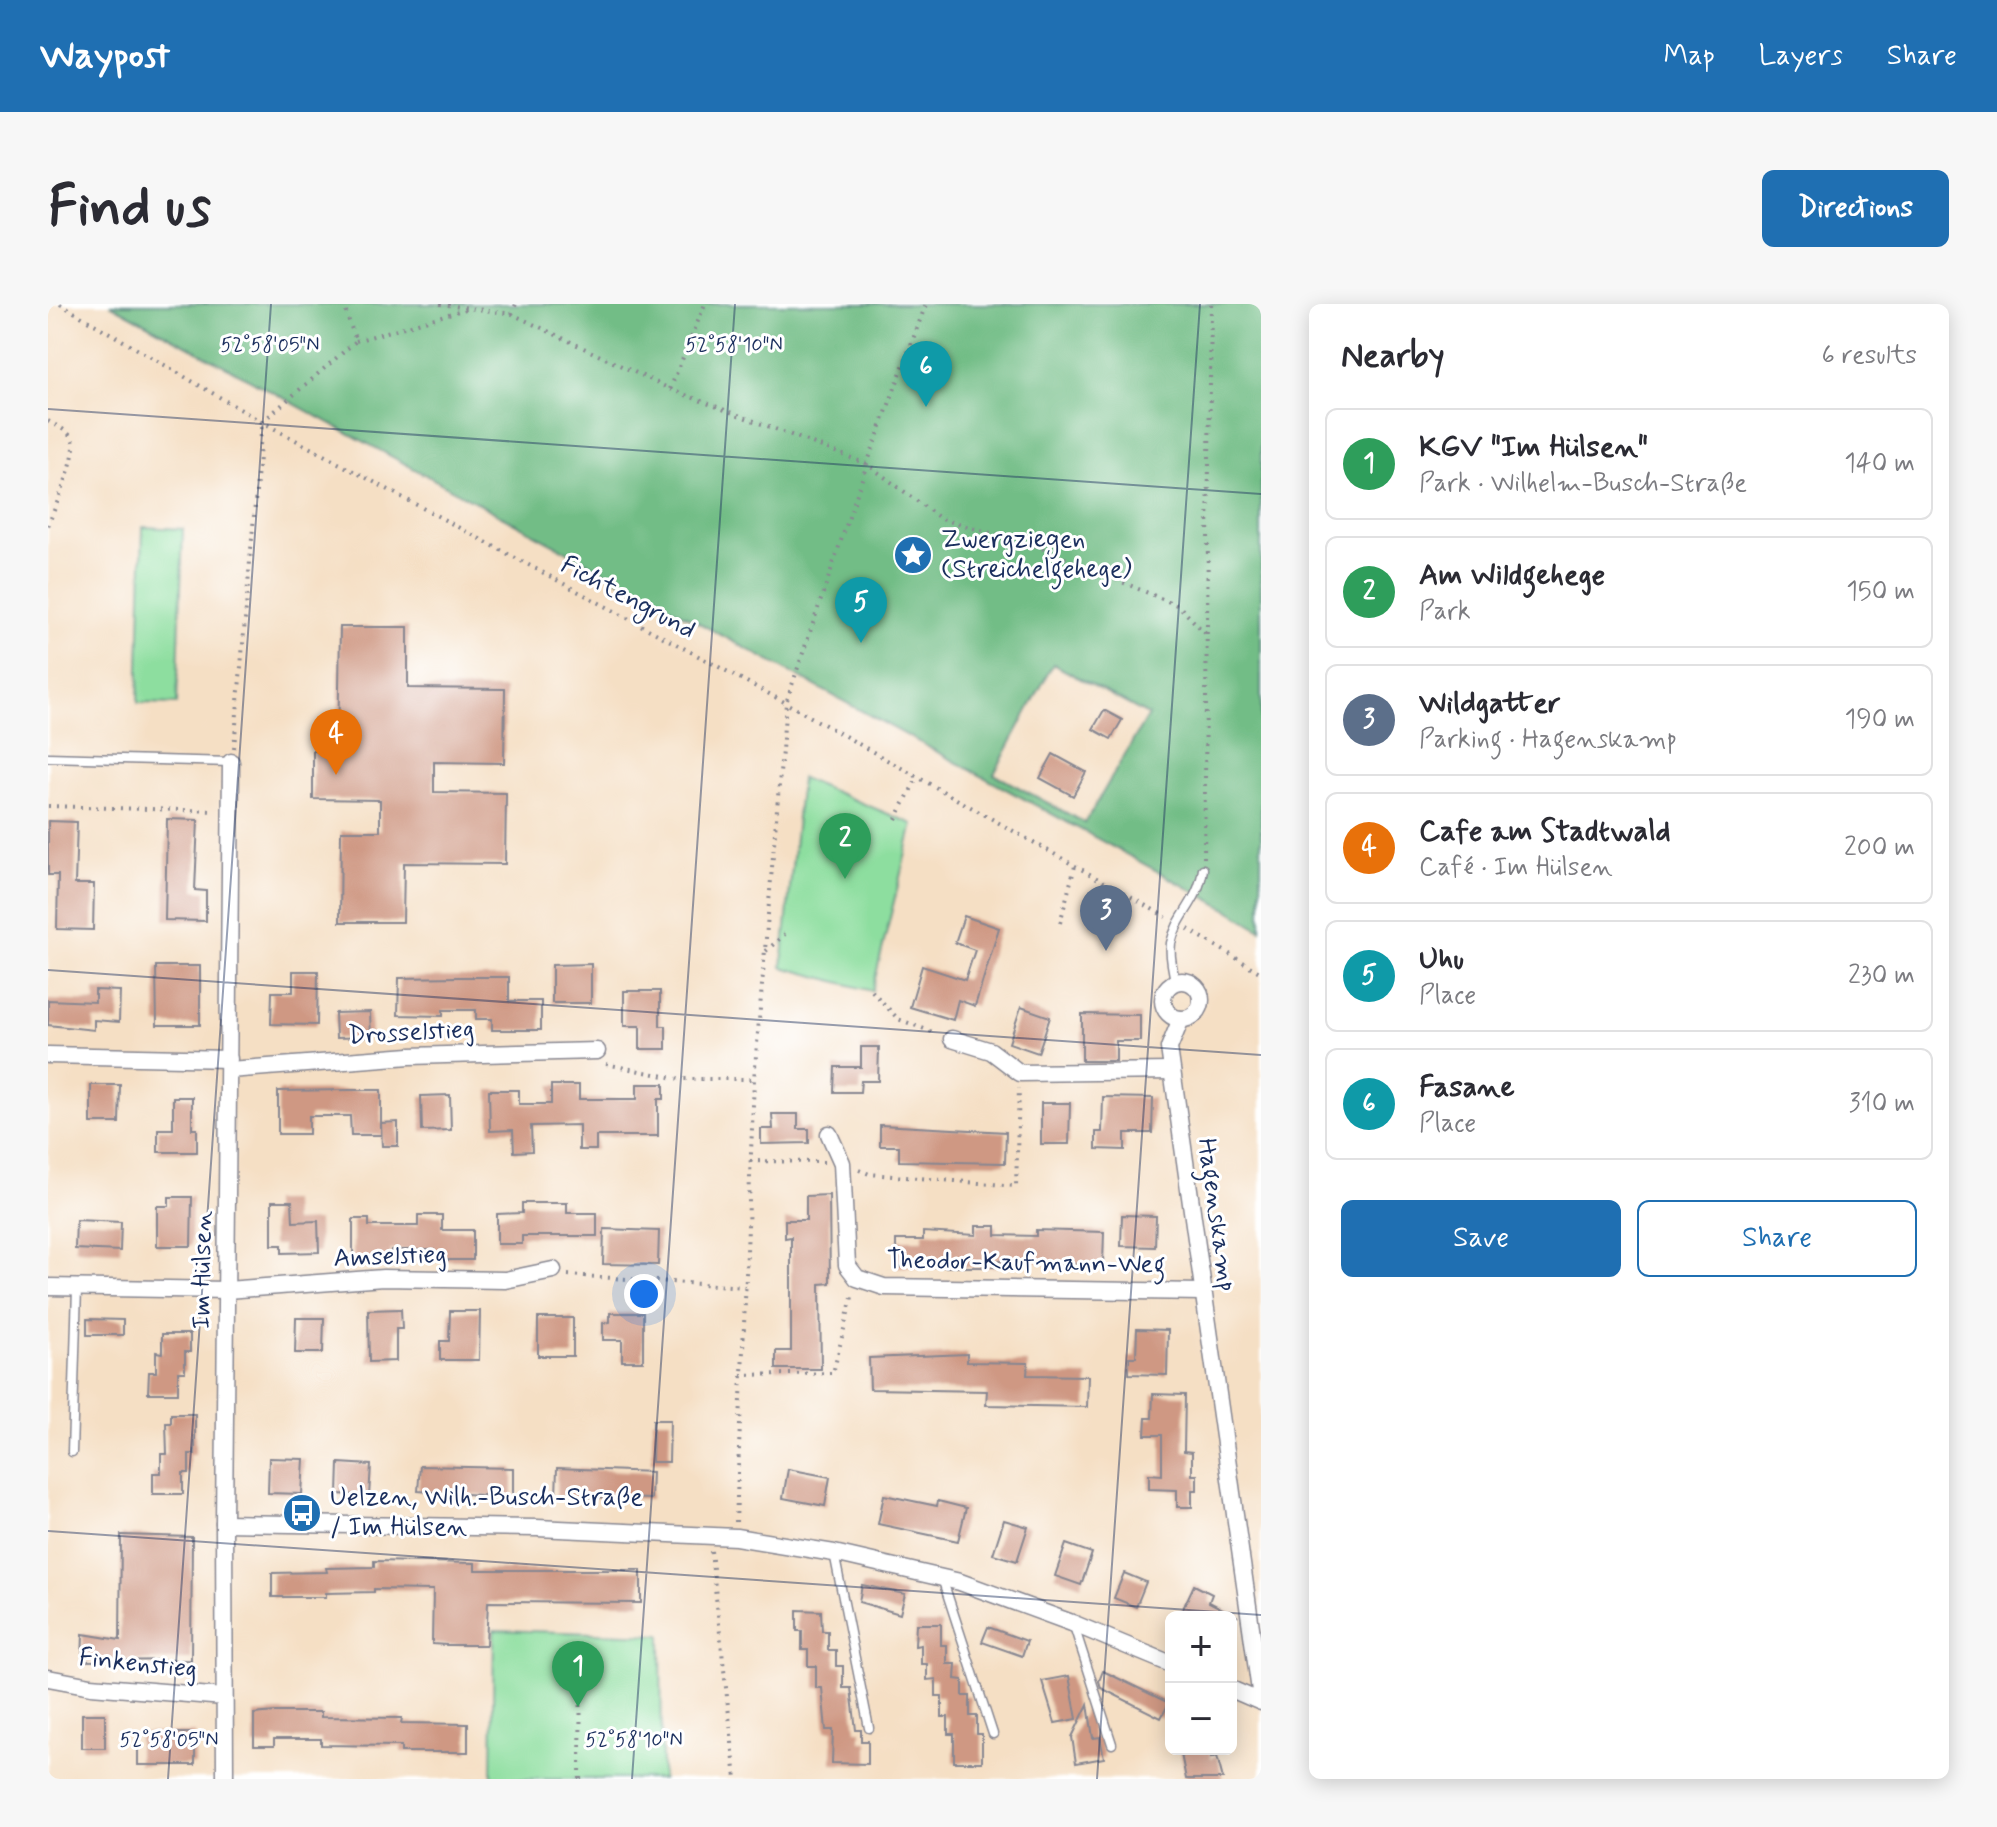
<!DOCTYPE html>
<meta charset="utf-8">
<style>
:root{--surface:#fff;--page:#f7f7f7;--text:#2b2b33;--muted:#7c7c81;--line:#e1e1e2;--accent:#1f6fb2}
body{margin:0;font-family:Mynerve,sans-serif;background:var(--page);color:var(--text)}
.controls{position:absolute;right:24px;bottom:24px;display:grid;overflow:hidden;border-radius:12px;box-shadow:0 4px 20px #0003}
.controls button{width:72px;height:72px;display:grid;place-items:center;padding:0;border:0;border-bottom:2px solid var(--line);background:var(--surface);color:var(--text);font:40px sans-serif}
.you{position:absolute;left:596px;top:990px;width:28px;height:28px;margin:-20px;border:6px solid #fff;border-radius:50%;background:#1a73e8;box-shadow:0 0 0 12px #1a73e833}
.badge{display:grid;place-items:center;width:52px;height:52px;border-radius:50%;background:var(--accent);color:#fff;font-size:26px;font-weight:700}
.pin{position:absolute;translate:-50% -66px;filter:drop-shadow(0 2px 4px #0008)}
.pin::after{content:'';position:absolute;top:42px;width:28px;height:24px;background:inherit;clip-path:polygon(0 0,100% 0,50% 100%)}
.list{margin:0;padding:0;list-style:none}
h2{display:flex;justify-content:space-between;align-items:center;height:104px;margin:0;padding:0 32px;font-size:34px}
h2 small{font-size:26px;font-weight:400;color:var(--muted)}
.list li{display:grid;grid-template-columns:52px 1fr auto;gap:24px;align-items:center;box-sizing:border-box;height:112px;margin:0 16px 16px;padding:0 16px;border:2px solid var(--line);border-radius:12px}
.list b{display:block;font-size:30px;white-space:nowrap}
.list p{margin:0;font-size:26px;white-space:nowrap;color:var(--muted)}
.list em{font-size:26px;font-style:normal;color:var(--muted)}
.actions{display:flex;gap:16px;padding:24px 32px}
.actions a{flex:1;padding:18px 0;border:2px solid var(--accent);border-radius:12px;text-align:center;font-size:28px;color:var(--accent)}
.actions .main{background:var(--accent);color:#fff}
.map{position:relative;flex:none;width:1213px;height:1475px;overflow:hidden;border-radius:12px}
header{display:flex;align-items:center;gap:48px;box-sizing:border-box;height:112px;padding:0 40px;background:var(--accent);color:#fff}
header strong{font-size:38px}
nav{display:flex;gap:44px;margin-inline-start:auto;font-size:28px}
.intro{display:flex;align-items:center;justify-content:space-between;box-sizing:border-box;height:192px;padding:0 48px}
h1{margin:0;font-size:56px}
.button{padding:20px 36px;border-radius:12px;background:var(--accent);color:#fff;font-size:28px;font-weight:700}
main{display:flex;gap:48px;padding:0 48px}
aside{flex:1;background:var(--surface);border-radius:12px;box-shadow:0 4px 20px #0003}
.map>svg:first-child{display:block}
.green{fill:#8dde9f;stroke:#54867e;stroke-width:2}
.forest{fill:#72bd86;stroke:#467672;stroke-width:2;fill-rule:evenodd}
.building{fill:#cf9883}
.lines{fill:none;stroke-linecap:round;stroke-linejoin:round}
.service-casing{stroke:#888791;stroke-width:11}
.minor-casing{stroke:#888791;stroke-width:19}
.path{stroke:#888791;stroke-width:4;stroke-dasharray:2 6;stroke-linecap:butt}
.service{stroke:#fff;stroke-width:8}
.minor{stroke:#fff;stroke-width:16}
.ticks{fill:none;stroke:#1b2f5e;stroke-width:2;stroke-opacity:0.45}
.labels{text-anchor:middle;dominant-baseline:central;stroke-width:6;stroke-linejoin:round;paint-order:stroke}
.poi-label{font-size:26px;fill:#1b2f5e;stroke:#fff;text-anchor:start}
.street-label{font-size:26px;fill:#1b2f5e;stroke:#fff}
.ticks-label{font-size:20px;text-anchor:middle;fill:#1b2f5e;stroke:#fff;stroke-width:6;stroke-linejoin:round;paint-order:stroke}
</style>
<header>
<strong>Waypost</strong>
<nav><a>Map</a><a>Layers</a><a>Share</a></nav>
</header>
<div class="intro"><h1>Find us</h1><a class="button">Directions</a></div>
<main>
<div class="map">
<svg width="1213" height="1475" viewBox="0 0 1213 1475">
<rect width="100%" height="100%" fill="#fff"/>
<filter id="ink" filterUnits="userSpaceOnUse"><feTurbulence type="fractalNoise" baseFrequency=".0125" numOctaves="2"/><feDisplacementMap in="SourceGraphic" scale="16" xChannelSelector="R" yChannelSelector="G"/><feConvolveMatrix kernelMatrix="1 2 1 2 8 2 1 2 1" color-interpolation-filters="sRGB"/></filter>
<filter id="wash" filterUnits="userSpaceOnUse"><feTurbulence type="fractalNoise" baseFrequency=".006" numOctaves="4" result="noise"/><feDisplacementMap in="SourceGraphic" scale="32" xChannelSelector="R" yChannelSelector="G"/><feGaussianBlur stdDeviation="1.8" result="paint"/><feColorMatrix in="noise" values="0 0 0 0 0 0 0 0 0 0 0 0 0 0 0 0 0 1.4 0 .05"/><feComposite in="paint" operator="in"/></filter>
<g filter="url(#wash)">
<rect width="100%" height="100%" fill="#f5dfc4"/>
<g class="green">
<polygon points="95,223 135,225 129,400 90,399"/>
<polygon points="753,474 865,520 824,687 734,663"/>
<polygon points="446,1326 613,1331 614,1475 444,1475"/>
</g>
<path class="forest" d="M62 0H1213V626L1181 606ZM1005 360 1100 411 1037 519 946 470Z"/>
<g id="blocks">
<g class="building">
<polygon points="292,323 360,323 360,384 457,385 456,459 386,458 386,488 458,489 457,560 356,559 355,618 292,618 293,527 332,527 332,496 265,495 265,447 290,447"/>
<polygon points="1056,406 1074,416 1063,435 1045,425"/>
<polygon points="1005,450 1038,468 1025,492 992,474"/>
<polygon points="119,515 150,516 147,586 158,587 158,617 117,616"/>
<polygon points="0,517 29,518 27,580 46,580 45,626 9,625 10,571 0,571"/>
<polygon points="916,612 951,624 927,702 910,696 905,716 862,703 874,662 917,676 927,646 907,639"/>
<polygon points="543,660 543,699 504,699 504,661"/>
<polygon points="108,662 152,662 152,721 109,721"/>
<polygon points="245,667 270,667 269,721 223,720 224,688 245,688"/>
<polygon points="412,673 461,673 461,697 493,697 493,726 444,726 444,715 428,715 428,706 395,706 395,712 350,711 351,674"/>
<polygon points="47,686 72,687 71,718 46,716 46,726 0,721 0,696 47,698"/>
<polygon points="576,687 612,687 612,722 618,722 618,745 592,745 592,722 576,722"/>
<polygon points="973,703 1002,713 990,749 961,739"/>
<polygon points="322,708 323,733 288,734 287,709"/>
<polygon points="1034,710 1092,711 1092,737 1068,737 1068,757 1034,757"/>
<polygon points="813,743 831,743 830,777 813,777 812,788 786,788 787,763 813,763"/>
<polygon points="589,780 616,780 616,795 610,795 610,832 548,832 548,846 531,846 531,821 483,822 484,847 466,848 465,826 442,827 441,786 471,786 471,800 503,800 503,781 531,781 531,795 589,795"/>
<polygon points="43,781 72,781 71,819 43,819"/>
<polygon points="302,786 333,786 333,831 303,831 302,812 261,812 261,830 230,830 230,787"/>
<polygon points="402,791 403,826 374,827 373,792"/>
<polygon points="125,793 144,793 144,825 149,825 149,848 110,848 110,825 125,825"/>
<polygon points="1055,793 1105,794 1104,829 1077,829 1077,846 1048,845 1048,828 1054,828"/>
<polygon points="993,799 1022,799 1021,840 993,840"/>
<polygon points="724,810 750,810 750,825 761,825 761,839 713,840 713,825 725,825"/>
<polygon points="350,818 350,842 334,842 333,819"/>
<polygon points="832,821 958,828 957,859 851,857 851,842 832,842"/>
<polygon points="781,891 782,979 772,980 773,1065 728,1065 728,1047 743,1047 743,933 737,934 737,916 758,916 758,892"/>
<polygon points="121,893 144,893 143,942 109,942 109,902 121,902"/>
<polygon points="224,897 244,897 245,918 270,917 271,948 234,949 234,941 224,941"/>
<polygon points="474,899 519,899 519,909 549,909 549,932 474,932 474,940 449,940 449,910 474,909"/>
<polygon points="370,911 394,911 394,926 425,926 425,956 387,956 386,946 343,946 343,955 305,955 305,915 321,915 321,922 370,922"/>
<polygon points="1074,911 1108,912 1107,943 1073,942"/>
<polygon points="28,916 73,918 72,947 27,945"/>
<polygon points="928,922 948,922 948,931 988,932 988,926 1056,928 1055,960 948,957 948,963 848,963 848,936 875,936 875,928 928,931"/>
<polygon points="556,925 611,927 610,961 555,960"/>
<polygon points="353,1005 354,1025 348,1025 348,1057 321,1058 320,1006"/>
<polygon points="402,1007 432,1007 431,1056 392,1056 392,1037 401,1037"/>
<polygon points="562,1009 595,1009 595,1057 574,1057 574,1036 555,1036 555,1019 562,1018"/>
<polygon points="248,1014 276,1014 275,1049 247,1049"/>
<rect x="490" y="1014" width="35" height="38"/>
<polygon points="39,1015 75,1016 75,1031 39,1031"/>
<polygon points="1089,1025 1120,1026 1119,1071 1081,1070 1081,1053 1088,1053"/>
<polygon points="114,1030 142,1030 142,1048 137,1048 137,1068 130,1068 130,1089 100,1089 101,1068 108,1068 108,1048 114,1049"/>
<polygon points="919,1050 919,1058 980,1059 979,1071 1040,1072 1039,1103 938,1101 939,1087 822,1085 821,1054"/>
<polygon points="1105,1090 1137,1091 1136,1147 1144,1148 1144,1171 1149,1171 1149,1186 1144,1186 1144,1203 1129,1203 1129,1186 1101,1185 1101,1170 1114,1171 1114,1131 1097,1131 1098,1114 1104,1114"/>
<polygon points="123,1110 147,1110 147,1150 141,1150 141,1169 135,1169 135,1190 105,1190 105,1169 113,1169 113,1150 119,1150 118,1119 123,1119"/>
<polygon points="605,1116 622,1116 621,1158 604,1158"/>
<polygon points="221,1154 256,1155 254,1190 220,1189"/>
<polygon points="291,1159 323,1161 321,1192 290,1190"/>
<polygon points="372,1162 465,1164 465,1193 370,1187"/>
<polygon points="509,1164 604,1168 603,1195 508,1192"/>
<polygon points="740,1165 782,1173 777,1202 735,1194"/>
<polygon points="836,1191 889,1202 890,1197 918,1204 910,1237 830,1220"/>
<polygon points="956,1216 980,1223 969,1257 945,1250"/>
<polygon points="73,1231 144,1233 143,1356 34,1357 35,1330 72,1336"/>
<polygon points="1018,1240 1044,1249 1033,1281 1007,1272"/>
<polygon points="326,1257 427,1259 427,1266 593,1266 593,1299 440,1298 438,1341 399,1341 384,1340 385,1286 326,1285 326,1288 278,1289 278,1293 224,1293 224,1269 279,1268 278,1264 326,1263"/>
<polygon points="1076,1269 1098,1278 1088,1303 1066,1294"/>
<polygon points="814,1281 857,1290 852,1310 811,1298"/>
<polygon points="1146,1281 1164,1290 1161,1298 1190,1313 1131,1313"/>
<polygon points="749,1306 773,1307 774,1327 780,1327 780,1346 788,1346 788,1362 795,1362 795,1384 803,1384 808,1426 813,1426 813,1437 820,1437 820,1460 784,1459 785,1426 778,1426 774,1384 768,1384 768,1362 760,1362 760,1346 754,1346 754,1327 749,1327"/>
<polygon points="868,1320 893,1320 893,1341 899,1341 899,1360 908,1360 907,1375 915,1376 915,1392 922,1392 922,1412 929,1412 929,1430 934,1430 934,1458 906,1458 906,1430 900,1430 900,1413 894,1413 894,1392 888,1392 888,1375 879,1376 879,1360 873,1360 873,1341 867,1342"/>
<polygon points="940,1323 979,1337 974,1352 934,1338"/>
<polygon points="1055,1367 1121,1399 1113,1414 1053,1384 1051,1377"/>
<polygon points="1021,1372 1029,1415 1007,1419 994,1377"/>
<polygon points="1040,1400 1045,1434 1052,1433 1056,1454 1028,1459 1024,1433"/>
<polygon points="227,1408 273,1408 273,1413 354,1414 353,1419 420,1420 420,1448 353,1448 353,1442 273,1441 273,1435 226,1435 226,1442 206,1442 206,1410"/>
<rect x="34" y="1410" width="23" height="34"/>
<rect x="90" y="1429" width="57" height="32"/>
<polygon points="1132,1445 1162,1445 1163,1454 1169,1452 1175,1475 1138,1475"/>
</g>
</g>
</g>
<g filter="url(#ink)">
<use href="#blocks" fill-opacity="0" stroke="#888791" stroke-width="2"/>
<g class="lines">
<defs>
<g id="service">
<polyline points="0,453 183,458"/>
<path d="M1127 677C1125 666 1121 651 1123 639 1130 609 1150 600 1155 565"/>
<polyline points="24,1148 29,984"/>
<polyline points="786,1249 821,1424"/>
<polyline points="894,1274 945,1430"/>
<polyline points="1025,1319 1064,1440"/>
</g>
<g id="minor">
<circle cx="1134" cy="696" r="19"/>
<polyline points="1133,715 1121,744 1213,1394"/>
<polyline points="904,735 943,747 972,769 1124,767"/>
<polyline points="0,751 181,755"/>
<polyline points="181,766 362,752 549,747"/>
<polyline points="781,830 794,859 799,961 809,974 836,983 1154,988"/>
<polyline points="0,983 179,986 335,974 457,976 505,966"/>
<polyline points="176,1219 489,1224 688,1233 786,1249 912,1278 1024,1319 1123,1360"/>
<polyline points="0,1374 43,1382 176,1393"/>
<polyline points="1183,1385 1213,1398"/>
<polyline points="177,1475 176,1219 183,458"/>
</g>
</defs>
<use href="#service" class="service-casing"/>
<use href="#minor" class="minor-casing"/>
<g class="path">
<polyline points="12,0 214,118 738,399 1118,613"/>
<polyline points="392,0 464,10 622,85 819,160 893,215 986,241 1131,302 1158,330"/>
<polyline points="464,10 468,0"/>
<polyline points="308,37 421,4"/>
<polyline points="622,85 657,0"/>
<path d="M0 117C9 122 21 127 25 136 31 151 6 204 0 222"/>
<polyline points="186,444 214,118 308,37 295,0"/>
<polyline points="0,502 167,507"/>
<polyline points="848,515 869,474"/>
<polyline points="1156,554 1163,0"/>
<polyline points="1012,619 1027,562"/>
<polyline points="1140,625 1213,669"/>
<polyline points="718,647 737,630"/>
<polyline points="824,687 850,715 887,729"/>
<polyline points="558,760 631,775 706,775"/>
<polyline points="702,857 776,858"/>
<polyline points="811,866 821,870 968,882 971,784"/>
<polyline points="520,971 697,983"/>
<polyline points="693,1071 785,1069 805,989"/>
<polyline points="688,1218 706,775 738,399 819,160 878,0"/>
<polyline points="663,1247 688,1475"/>
<polyline points="532,1475 533,1348"/>
</g>
<use href="#service" class="service"/>
<use href="#minor" class="minor"/>
</g>
</g>
<path class="ticks" d="M0 105 1213 190M0 666 1213 751M0 1227 1213 1311M120 1475 223 0M584 1475 687 0M1049 1475 1152 0"/>
<defs>
<symbol id="sight-disc" viewBox="-11 -11 22 22"><circle r="9.5" fill="#1f6fb2" stroke="#fff"/><path d="M0-6L1.8-2.2L6-1.7L2.9 1.2L3.7 5.4L0 3.3L-3.7 5.4L-2.9 1.2L-6-1.7L-1.8-2.2Z" fill="#fff"/></symbol>
<symbol id="bus-disc" viewBox="-11 -11 22 22"><circle r="9.5" fill="#1f6fb2" stroke="#fff"/><path d="M-5-6H5V4H4V6H2V4H-2V6H-4V4H-5ZM-3.5-4V0h7V-4ZM-3.5 1.2v1.5H-2V1.2ZM2 1.2v1.5H3.5V1.2Z" fill="#fff"/></symbol>
</defs>
<g fill-rule="evenodd">
<use href="#sight-disc" x="843" y="229" width="44" height="44"/>
<use href="#bus-disc" x="232" y="1187" width="44" height="44"/>
</g>
<g class="labels">
<g class="poi-label">
<text x="893" y="236">Zwergziegen<tspan x="893" dy="30">(Streichelgehege)</tspan></text>
<text x="282" y="1194">Uelzen, Wilh.-Busch-Straße<tspan x="282" dy="30">/ Im Hülsen</tspan></text>
</g>
<g class="street-label">
<text transform="translate(580 294) rotate(28)">Fichtengrund</text>
<text transform="translate(363 729) rotate(-3)">Drosselstieg</text>
<text transform="translate(1168 911) rotate(82)">Hagenskamp</text>
<text transform="translate(342 953) rotate(-2)">Amselstieg</text>
<text transform="translate(978 959) rotate(1)">Theodor-Kaufmann-Weg</text>
<text transform="translate(155 966) rotate(-89)">Im Hülsen</text>
<text transform="translate(90 1360) rotate(6)">Finkenstieg</text>
</g>
</g>
<g class="ticks-label">
<text x="222" y="47">52°58'05"N</text>
<text x="686" y="47">52°58'10"N</text>
<text x="121" y="1442">52°58'05"N</text>
<text x="586" y="1442">52°58'10"N</text>
</g>
</svg>
<div class="controls">
<button>+</button>
<button>−</button>
</div>
<div class="you"></div>
<div class="pin badge" style="left:530px;top:1403px;background:#2e9e5b">1</div>
<div class="pin badge" style="left:797px;top:575px;background:#2e9e5b">2</div>
<div class="pin badge" style="left:1058px;top:647px;background:#5c6f8a">3</div>
<div class="pin badge" style="left:288px;top:471px;background:#e8710a">4</div>
<div class="pin badge" style="left:813px;top:339px;background:#0f9aa8">5</div>
<div class="pin badge" style="left:878px;top:103px;background:#0f9aa8">6</div>
</div>
<aside>
<h2>Nearby<small>6 results</small></h2>
<ul class="list">
<li><span class="badge" style="background:#2e9e5b">1</span><div><b>KGV &quot;Im Hülsen&quot;</b><p>Park · Wilhelm-Busch-Straße</p></div><em>140 m</em></li>
<li><span class="badge" style="background:#2e9e5b">2</span><div><b>Am Wildgehege</b><p>Park</p></div><em>150 m</em></li>
<li><span class="badge" style="background:#5c6f8a">3</span><div><b>Wildgatter</b><p>Parking · Hagenskamp</p></div><em>190 m</em></li>
<li><span class="badge" style="background:#e8710a">4</span><div><b>Cafe am Stadtwald</b><p>Café · Im Hülsen</p></div><em>200 m</em></li>
<li><span class="badge" style="background:#0f9aa8">5</span><div><b>Uhu</b><p>Place</p></div><em>230 m</em></li>
<li><span class="badge" style="background:#0f9aa8">6</span><div><b>Fasane</b><p>Place</p></div><em>310 m</em></li>
</ul>
<div class="actions"><a class="main">Save</a><a>Share</a></div>
</aside>
</main>
